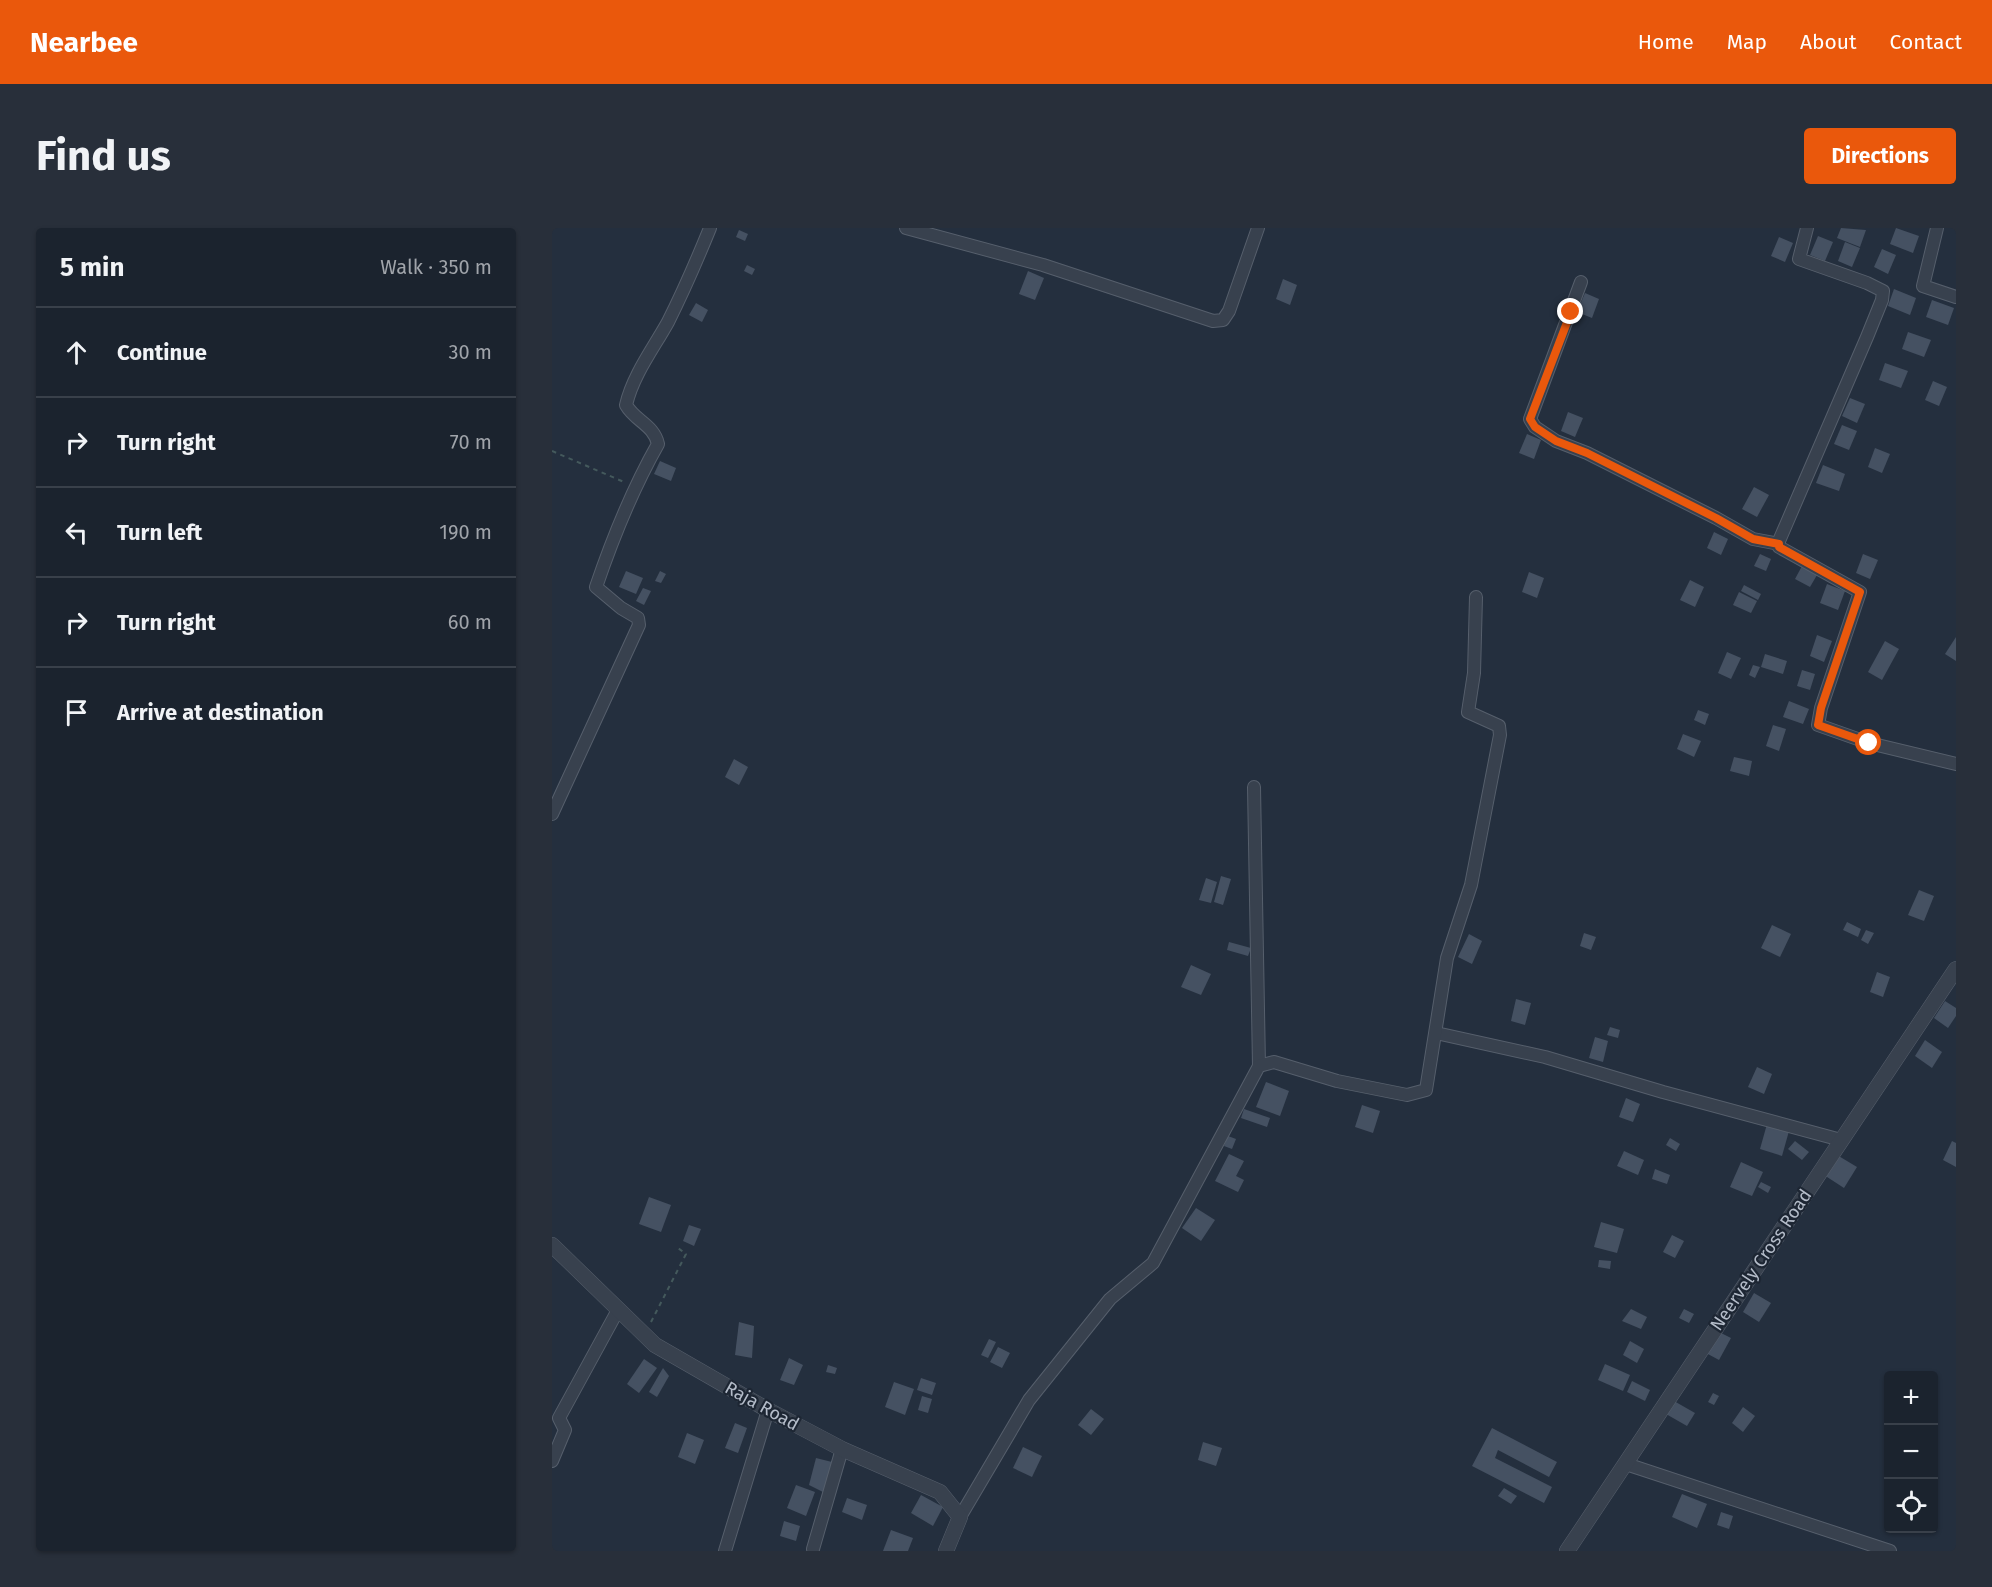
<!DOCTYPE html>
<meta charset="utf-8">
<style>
:root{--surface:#1b232e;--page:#282f3a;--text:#f1f3f6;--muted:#a0a4aa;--line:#39404a;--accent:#ea580c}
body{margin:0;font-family:"Fira Sans",sans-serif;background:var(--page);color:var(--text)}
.controls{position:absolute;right:18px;bottom:18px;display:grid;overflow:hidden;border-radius:6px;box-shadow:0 2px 4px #0004}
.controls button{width:54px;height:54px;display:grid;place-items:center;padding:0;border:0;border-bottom:2px solid var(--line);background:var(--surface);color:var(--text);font:30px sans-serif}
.stop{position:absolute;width:18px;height:18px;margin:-14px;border:4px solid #ea580c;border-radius:50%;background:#fff}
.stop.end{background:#ea580c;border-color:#fff;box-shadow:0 2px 6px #0008}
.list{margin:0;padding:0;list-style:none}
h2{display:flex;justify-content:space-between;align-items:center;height:78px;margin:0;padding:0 24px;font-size:26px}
h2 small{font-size:20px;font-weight:400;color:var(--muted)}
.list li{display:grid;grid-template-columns:39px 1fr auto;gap:18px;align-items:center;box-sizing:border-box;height:90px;padding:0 24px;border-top:2px solid var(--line)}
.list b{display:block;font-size:22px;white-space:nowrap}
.list em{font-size:20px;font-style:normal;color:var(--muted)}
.icon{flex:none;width:33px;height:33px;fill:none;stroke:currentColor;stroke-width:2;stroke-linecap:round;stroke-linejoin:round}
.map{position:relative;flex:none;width:1404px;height:1323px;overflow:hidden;border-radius:6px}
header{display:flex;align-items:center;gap:36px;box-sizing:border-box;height:84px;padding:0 30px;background:var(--accent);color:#fff}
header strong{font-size:28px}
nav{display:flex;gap:33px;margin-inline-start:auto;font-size:21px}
.intro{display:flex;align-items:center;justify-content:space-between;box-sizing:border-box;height:144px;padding:0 36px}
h1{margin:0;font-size:42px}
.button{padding:15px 27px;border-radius:6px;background:var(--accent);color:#fff;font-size:21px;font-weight:700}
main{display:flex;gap:36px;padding:0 36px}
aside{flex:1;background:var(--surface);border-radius:6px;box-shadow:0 2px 4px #0004}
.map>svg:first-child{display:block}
.building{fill:#455162}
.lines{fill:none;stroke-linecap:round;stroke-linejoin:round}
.minor-casing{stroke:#565f6c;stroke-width:14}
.tertiary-casing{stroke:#565f6c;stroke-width:16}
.path{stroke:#44595c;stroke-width:2;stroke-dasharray:4.5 4.5;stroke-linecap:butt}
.minor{stroke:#38414e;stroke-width:12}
.tertiary{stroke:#38414e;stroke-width:15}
.route{stroke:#ea580c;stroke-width:8}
.labels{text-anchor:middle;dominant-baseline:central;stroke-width:4.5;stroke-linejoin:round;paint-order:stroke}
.street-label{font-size:18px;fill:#b4bcc9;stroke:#1d2633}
</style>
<header>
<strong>Nearbee</strong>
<nav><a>Home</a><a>Map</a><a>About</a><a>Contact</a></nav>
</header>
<div class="intro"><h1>Find us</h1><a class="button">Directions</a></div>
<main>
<aside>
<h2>5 min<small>Walk · 350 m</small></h2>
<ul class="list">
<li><svg class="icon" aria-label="ahead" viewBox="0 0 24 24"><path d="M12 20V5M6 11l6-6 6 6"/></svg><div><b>Continue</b></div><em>30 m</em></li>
<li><svg class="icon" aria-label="right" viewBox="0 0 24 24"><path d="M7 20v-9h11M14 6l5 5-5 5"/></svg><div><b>Turn right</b></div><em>70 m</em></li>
<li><svg class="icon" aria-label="left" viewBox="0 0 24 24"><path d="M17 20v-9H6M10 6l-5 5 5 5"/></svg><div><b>Turn left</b></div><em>190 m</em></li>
<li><svg class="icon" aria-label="right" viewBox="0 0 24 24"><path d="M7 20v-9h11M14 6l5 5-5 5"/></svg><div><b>Turn right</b></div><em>60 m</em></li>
<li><svg class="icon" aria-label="arrive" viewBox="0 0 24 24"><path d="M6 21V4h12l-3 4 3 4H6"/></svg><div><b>Arrive at destination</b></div></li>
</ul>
</aside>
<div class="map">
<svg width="1404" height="1323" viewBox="0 0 1404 1323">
<rect width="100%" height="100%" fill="#242f3e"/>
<g class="building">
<polygon points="1289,0 1314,2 1308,19 1285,10"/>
<polygon points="1344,0 1367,8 1361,25 1338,16"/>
<polygon points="187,2 196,6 193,13 184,9"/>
<polygon points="1266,8 1281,14 1273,33 1258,27"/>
<polygon points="1227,9 1241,15 1233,34 1219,28"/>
<polygon points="1293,14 1308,20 1300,39 1286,33"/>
<polygon points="1330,21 1344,27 1336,46 1322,39"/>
<polygon points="195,37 203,41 200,47 192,43"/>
<polygon points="476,43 492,50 483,72 467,66"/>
<polygon points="731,51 745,57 738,77 724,71"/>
<polygon points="1342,61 1364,70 1358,87 1336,78"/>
<polygon points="1033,65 1047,71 1040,90 1025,84"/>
<polygon points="1380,72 1402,80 1396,97 1374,89"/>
<polygon points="144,75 156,82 150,94 137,87"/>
<polygon points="1356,104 1379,112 1372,129 1350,121"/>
<polygon points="1333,135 1356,143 1349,160 1327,152"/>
<polygon points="1381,153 1395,159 1387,178 1373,172"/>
<polygon points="1298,170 1313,176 1305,195 1290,188"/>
<polygon points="1016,184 1031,190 1023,209 1009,203"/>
<polygon points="1290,197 1305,203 1297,222 1282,216"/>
<polygon points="975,206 989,212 982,231 967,225"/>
<polygon points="1323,220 1338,226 1330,245 1316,239"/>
<polygon points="108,233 124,240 119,253 102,246"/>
<polygon points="1271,237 1293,246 1287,263 1264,255"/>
<polygon points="1202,259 1217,267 1205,289 1190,281"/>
<polygon points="1162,304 1176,311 1169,327 1155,320"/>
<polygon points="1208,326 1219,331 1214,343 1202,338"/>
<polygon points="1311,326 1326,332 1318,351 1304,345"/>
<polygon points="1250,338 1265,347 1258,359 1243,351"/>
<polygon points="74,343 91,350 84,366 67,359"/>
<polygon points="108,343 114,346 109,355 103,353"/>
<polygon points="977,344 992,350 985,370 970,364"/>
<polygon points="1138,352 1152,359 1143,379 1128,372"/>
<polygon points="1275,356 1293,363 1286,382 1268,375"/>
<polygon points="1192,357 1209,366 1206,372 1189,363"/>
<polygon points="91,360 99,363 92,377 84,373"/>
<polygon points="1187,364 1205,373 1199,385 1181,377"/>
<polygon points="1265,407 1280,413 1272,434 1258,428"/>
<polygon points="1404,409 1404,433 1393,426"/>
<polygon points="1333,413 1347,421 1330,452 1316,444"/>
<polygon points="1175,424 1189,430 1179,451 1166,445"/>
<polygon points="1213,426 1235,433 1231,446 1209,439"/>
<polygon points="1201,437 1208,439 1203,450 1197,447"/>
<polygon points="1250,442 1263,446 1258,462 1245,458"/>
<polygon points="1237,473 1257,481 1251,496 1231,489"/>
<polygon points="1146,482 1157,486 1153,497 1142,492"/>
<polygon points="1221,497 1234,501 1227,523 1214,518"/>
<polygon points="1131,506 1149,513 1142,529 1125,521"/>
<polygon points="1182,529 1200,533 1197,548 1178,543"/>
<polygon points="182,531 196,539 187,557 173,549"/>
<polygon points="669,648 679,651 671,677 662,674"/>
<polygon points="654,650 665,654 659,675 647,672"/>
<polygon points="1367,662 1382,668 1372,693 1356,687"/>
<polygon points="1295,694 1309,701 1306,709 1291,702"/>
<polygon points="1220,697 1239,706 1228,729 1209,720"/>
<polygon points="1314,702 1322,705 1316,716 1309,712"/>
<polygon points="1032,705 1044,709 1039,722 1028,718"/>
<polygon points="917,706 930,713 920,736 906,729"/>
<polygon points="677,714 699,720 696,728 675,722"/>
<polygon points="639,737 659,746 649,767 629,759"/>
<polygon points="1325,744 1338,749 1331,769 1318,764"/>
<polygon points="964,771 979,775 973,797 959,793"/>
<polygon points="1393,773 1404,780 1404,788 1396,800 1382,790"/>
<polygon points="1058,799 1068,802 1066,810 1055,807"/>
<polygon points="1043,809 1056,813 1051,834 1037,830"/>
<polygon points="1373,812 1390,824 1380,840 1363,828"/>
<polygon points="1205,839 1220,846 1212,866 1196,859"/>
<polygon points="714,854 737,863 728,888 704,879"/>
<polygon points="1074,870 1088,876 1081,894 1067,889"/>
<polygon points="810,877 828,883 821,905 803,899"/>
<polygon points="692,881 718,890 715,899 689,890"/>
<polygon points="1215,896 1237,903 1230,928 1208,921"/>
<polygon points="676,908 684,911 680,921 672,918"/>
<polygon points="1118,910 1128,916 1124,923 1114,917"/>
<polygon points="1243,913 1257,924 1250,932 1236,921"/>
<polygon points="1400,913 1404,915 1404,939 1391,932"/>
<polygon points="1072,923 1092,932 1086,947 1065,938"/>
<polygon points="677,926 692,933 684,948 692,952 686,964 663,953"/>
<polygon points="1285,927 1305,939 1292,960 1272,947"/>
<polygon points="1189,934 1211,944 1200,968 1178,959"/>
<polygon points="1103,941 1118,947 1115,956 1100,951"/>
<polygon points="1209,954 1219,959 1216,965 1206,959"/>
<polygon points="97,969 119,977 109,1004 87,996"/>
<polygon points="644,980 663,992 649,1013 630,1000"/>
<polygon points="1049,994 1072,1001 1065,1025 1042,1019"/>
<polygon points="137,997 149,1001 142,1018 131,1013"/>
<polygon points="1120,1007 1132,1013 1123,1030 1111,1024"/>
<polygon points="1047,1032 1059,1033 1058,1041 1046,1039"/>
<polygon points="1202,1065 1219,1075 1207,1094 1191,1084"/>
<polygon points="1079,1081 1095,1089 1089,1101 1070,1093"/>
<polygon points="1132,1081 1142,1086 1137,1095 1127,1090"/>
<polygon points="187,1094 202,1098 200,1130 183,1127"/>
<polygon points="1165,1103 1179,1110 1167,1132 1154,1125"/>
<polygon points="437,1111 444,1114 436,1130 429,1127"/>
<polygon points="1078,1113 1092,1121 1085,1135 1071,1127"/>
<polygon points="446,1119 458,1125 450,1140 438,1134"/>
<polygon points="237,1130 251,1137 242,1157 228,1152"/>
<polygon points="92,1131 105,1140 87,1165 75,1156"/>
<polygon points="1053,1136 1078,1147 1071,1163 1046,1152"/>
<polygon points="276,1137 285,1140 283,1146 274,1144"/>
<polygon points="111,1140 117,1148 105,1169 97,1164"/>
<polygon points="369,1150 384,1155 380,1167 365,1162"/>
<polygon points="1080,1153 1098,1162 1093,1173 1075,1164"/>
<polygon points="342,1154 362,1161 353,1187 333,1179"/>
<polygon points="1161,1165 1167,1168 1162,1177 1156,1174"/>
<polygon points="370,1168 380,1171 376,1185 366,1182"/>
<polygon points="1122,1173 1143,1185 1135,1198 1114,1186"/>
<polygon points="1191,1179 1203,1188 1191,1204 1180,1195"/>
<polygon points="539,1181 552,1191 539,1207 526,1197"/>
<polygon points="183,1195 195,1200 186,1225 173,1220"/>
<polygon points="940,1200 1005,1234 997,1249 946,1222 943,1230 1000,1259 992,1275 920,1238"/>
<polygon points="135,1205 152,1212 143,1236 126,1229"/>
<polygon points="651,1214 670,1220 664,1238 646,1232"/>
<polygon points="471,1219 490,1228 480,1249 461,1240"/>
<polygon points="264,1230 280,1234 273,1265 257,1257"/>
<polygon points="244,1257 263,1264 254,1288 235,1280"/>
<polygon points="952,1260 965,1268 959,1276 946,1268"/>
<polygon points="1130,1266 1155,1276 1145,1300 1120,1289"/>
<polygon points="369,1267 391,1279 381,1298 359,1285"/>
<polygon points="295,1270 315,1277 310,1292 290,1284"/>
<polygon points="1169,1284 1181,1288 1177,1301 1165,1297"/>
<polygon points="232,1293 248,1298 244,1313 228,1308"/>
<polygon points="339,1302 361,1310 356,1323 331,1323"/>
</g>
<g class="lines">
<defs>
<g id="minor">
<polyline points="354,0 491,37 661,93 671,92 677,83 706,0"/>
<polyline points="1255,0 1247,31 1315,55 1331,63 1330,72 1315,109 1227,313 1227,319 1308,364 1269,480 1266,497 1317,515 1404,536"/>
<polyline points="1385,0 1371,58 1404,69"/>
<polyline points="1029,54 978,191 983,199 1004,213 1035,225 1164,290 1201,311 1227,316"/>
<polyline points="702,559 707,838"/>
<path d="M0 586 87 397 86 390 69 380 44 359C61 309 80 262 106 216 102 197 83 193 74 177 81 147 101 121 116 94 131 64 145 32 158 0"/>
<polyline points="884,805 993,829 1111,864 1289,912"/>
<polyline points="0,1233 13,1202 7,1190 66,1082"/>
<polyline points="1074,1236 1338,1323"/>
<polyline points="408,1289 477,1172 558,1071 601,1035 707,838 722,834 785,853 855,867 874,862 895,730 919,657 948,507 947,498 916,484 922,445 924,369"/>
<polyline points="261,1321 290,1221"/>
<polyline points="173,1323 216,1182"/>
</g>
<g id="tertiary">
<polyline points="0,1017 103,1117 216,1182 290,1221 388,1264 408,1289 394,1323"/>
<polyline points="1015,1323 1404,741"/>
</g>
</defs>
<use href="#minor" class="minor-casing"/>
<use href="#tertiary" class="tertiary-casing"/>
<g class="path">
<polyline points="0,223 72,254"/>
<polyline points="99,1094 134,1026 126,1020"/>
</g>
<use href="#minor" class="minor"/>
<use href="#tertiary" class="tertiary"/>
</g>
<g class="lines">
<polyline class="route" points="1019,84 978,191 983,199 1004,213 1035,225 1164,290 1201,311 1227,316 1227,319 1308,364 1269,480 1266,497 1317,515"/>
</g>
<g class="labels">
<g class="street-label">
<text transform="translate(1209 1032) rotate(-56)">Neervely Cross Road</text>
<text transform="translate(210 1178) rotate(29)">Raja Road</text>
</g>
</g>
</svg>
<div class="controls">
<button>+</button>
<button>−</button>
<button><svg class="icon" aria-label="locate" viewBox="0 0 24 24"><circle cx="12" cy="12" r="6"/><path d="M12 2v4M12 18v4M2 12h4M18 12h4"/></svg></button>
</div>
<div class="stop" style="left:1317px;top:515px"></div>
<div class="stop end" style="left:1019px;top:84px"></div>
</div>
</main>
